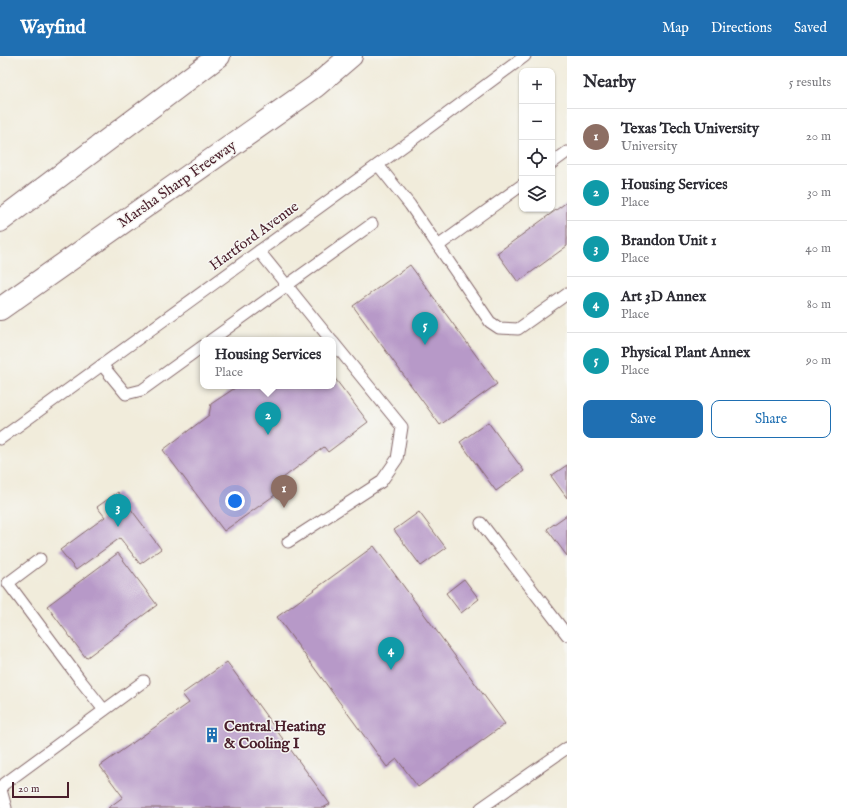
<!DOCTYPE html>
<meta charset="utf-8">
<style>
:root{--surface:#fff;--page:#f2f2f3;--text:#2b2b33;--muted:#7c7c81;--line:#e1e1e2;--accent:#1f6fb2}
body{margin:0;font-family:"IM FELL English",serif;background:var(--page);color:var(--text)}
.controls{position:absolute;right:12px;top:12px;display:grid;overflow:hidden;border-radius:8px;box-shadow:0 1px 3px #0004}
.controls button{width:36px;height:36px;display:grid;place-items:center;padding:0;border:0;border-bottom:1px solid var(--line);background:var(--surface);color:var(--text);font:20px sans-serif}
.scale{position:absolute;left:12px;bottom:10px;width:57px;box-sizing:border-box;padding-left:4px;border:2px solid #4a1f2b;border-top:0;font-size:11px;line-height:14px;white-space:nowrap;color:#4a1f2b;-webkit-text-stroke:3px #f6f6f2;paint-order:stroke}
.you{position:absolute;left:235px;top:445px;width:14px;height:14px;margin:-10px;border:3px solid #fff;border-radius:50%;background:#1a73e8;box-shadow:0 0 0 6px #1a73e833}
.badge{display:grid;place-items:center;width:26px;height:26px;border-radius:50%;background:var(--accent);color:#fff;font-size:13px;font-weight:700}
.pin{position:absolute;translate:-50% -33px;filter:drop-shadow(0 1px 2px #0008)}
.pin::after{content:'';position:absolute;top:21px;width:14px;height:12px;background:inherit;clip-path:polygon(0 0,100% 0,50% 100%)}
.popup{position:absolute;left:200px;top:281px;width:136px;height:52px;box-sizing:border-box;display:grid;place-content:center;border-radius:8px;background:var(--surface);filter:drop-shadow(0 1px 3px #0005);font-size:13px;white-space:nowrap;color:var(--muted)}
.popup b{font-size:15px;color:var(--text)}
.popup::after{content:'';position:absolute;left:50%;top:100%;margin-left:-8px;border:8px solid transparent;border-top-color:var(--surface)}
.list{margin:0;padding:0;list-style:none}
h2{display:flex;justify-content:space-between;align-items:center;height:52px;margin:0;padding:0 16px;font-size:17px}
h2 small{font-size:13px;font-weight:400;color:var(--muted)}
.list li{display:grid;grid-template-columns:26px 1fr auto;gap:12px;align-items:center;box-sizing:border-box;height:56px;padding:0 16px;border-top:1px solid var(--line)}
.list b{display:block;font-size:15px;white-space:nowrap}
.list p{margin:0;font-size:13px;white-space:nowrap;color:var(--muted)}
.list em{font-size:13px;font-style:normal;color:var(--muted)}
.actions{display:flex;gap:8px;padding:12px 16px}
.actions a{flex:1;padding:9px 0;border:1px solid var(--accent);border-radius:8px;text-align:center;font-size:14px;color:var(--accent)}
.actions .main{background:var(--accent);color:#fff}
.icon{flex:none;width:22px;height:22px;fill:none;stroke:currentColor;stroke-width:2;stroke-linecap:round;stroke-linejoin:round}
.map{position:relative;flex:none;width:567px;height:752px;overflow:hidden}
header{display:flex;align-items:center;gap:24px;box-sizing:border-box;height:56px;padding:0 20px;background:var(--accent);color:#fff}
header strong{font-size:19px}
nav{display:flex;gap:22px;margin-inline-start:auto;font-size:14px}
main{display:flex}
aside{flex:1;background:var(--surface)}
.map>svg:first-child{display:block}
.building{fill:#b799c8}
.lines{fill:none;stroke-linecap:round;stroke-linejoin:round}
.lane-casing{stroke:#846769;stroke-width:13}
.highway-casing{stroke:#846769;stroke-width:24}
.lane{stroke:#fff;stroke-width:11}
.highway{stroke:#fff;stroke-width:22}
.labels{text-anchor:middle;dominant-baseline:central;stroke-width:3;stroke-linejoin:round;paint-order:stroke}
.street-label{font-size:15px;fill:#4a1f2b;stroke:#f6f6f2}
.poi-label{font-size:15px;font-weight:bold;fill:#4a1f2b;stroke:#f6f6f2;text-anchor:start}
</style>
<header>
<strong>Wayfind</strong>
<nav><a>Map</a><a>Directions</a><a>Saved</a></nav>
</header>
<main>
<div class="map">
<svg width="567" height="752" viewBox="0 0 567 752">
<rect width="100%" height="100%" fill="#f6f6f2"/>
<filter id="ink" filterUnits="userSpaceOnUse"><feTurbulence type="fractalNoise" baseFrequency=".025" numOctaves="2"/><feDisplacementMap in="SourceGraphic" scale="8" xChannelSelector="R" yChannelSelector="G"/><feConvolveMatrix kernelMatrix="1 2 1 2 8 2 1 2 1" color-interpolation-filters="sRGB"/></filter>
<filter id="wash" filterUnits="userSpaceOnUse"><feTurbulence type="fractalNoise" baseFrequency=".012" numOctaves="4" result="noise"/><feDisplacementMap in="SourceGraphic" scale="16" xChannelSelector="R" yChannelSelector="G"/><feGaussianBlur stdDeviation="0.9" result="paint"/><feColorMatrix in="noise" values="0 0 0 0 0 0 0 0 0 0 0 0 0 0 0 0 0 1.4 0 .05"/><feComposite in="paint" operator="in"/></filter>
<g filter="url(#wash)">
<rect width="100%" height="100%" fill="#f1ecdb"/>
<g id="blocks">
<g class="building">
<polygon points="567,146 567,190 518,226 497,197"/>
<polygon points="410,209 497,328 440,369 353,250"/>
<polygon points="333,320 368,366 328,396 324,391 283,422 289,429 224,475 163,394 209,359 211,348 238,330 333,330"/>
<polygon points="488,366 524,415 496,435 460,386"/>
<polygon points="567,409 567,442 551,420"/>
<polygon points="118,436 161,493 140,508 120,482 76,514 60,494 105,461 97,451"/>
<polygon points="419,456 446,492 421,510 394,474"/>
<polygon points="567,459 567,500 547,473"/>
<polygon points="374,490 505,668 418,731 397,703 387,711 277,561"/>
<polygon points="118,497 157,549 86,602 47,550"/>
<polygon points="464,523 479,543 461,557 446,537"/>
<polygon points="227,606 330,748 323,752 108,752 123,741 100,710 189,647 182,638"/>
</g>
</g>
</g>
<g filter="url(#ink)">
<use href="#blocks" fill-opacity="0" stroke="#846769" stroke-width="1"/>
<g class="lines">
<defs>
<g id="lane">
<polyline points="552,107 567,96"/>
<polyline points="378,109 410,149 490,266 499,272 518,273 567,238"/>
<polyline points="438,190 522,129"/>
<polyline points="259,195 331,284"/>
<polyline points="211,284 372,168"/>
<polyline points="102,309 126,338 142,334 203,290"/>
<polyline points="0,383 412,84 525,0"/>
<polyline points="481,467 567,579"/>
<polyline points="288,486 381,426 397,403 402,371 333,286"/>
<polyline points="40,503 8,527 81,625 104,654"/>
<polyline points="0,730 6,752"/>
<polyline points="0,731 144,625"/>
<polyline points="481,752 567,692"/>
</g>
<g id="highway">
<polyline points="0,165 219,0"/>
<polyline points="0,253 316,30 351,0"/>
</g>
</defs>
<use href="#lane" class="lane-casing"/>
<use href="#highway" class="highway-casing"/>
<use href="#lane" class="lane"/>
<use href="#highway" class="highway"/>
</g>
</g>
<defs>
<symbol id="building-bare" viewBox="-9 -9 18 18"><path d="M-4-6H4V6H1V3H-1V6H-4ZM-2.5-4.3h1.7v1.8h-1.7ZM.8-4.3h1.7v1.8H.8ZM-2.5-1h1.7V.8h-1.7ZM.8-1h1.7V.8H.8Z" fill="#1f6fb2" stroke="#f6f6f2" stroke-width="2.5" paint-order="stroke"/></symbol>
</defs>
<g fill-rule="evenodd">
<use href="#building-bare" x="201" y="668" width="22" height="22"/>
</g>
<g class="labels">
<g class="street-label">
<text transform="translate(177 128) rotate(-35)">Marsha Sharp Freeway</text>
<text transform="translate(254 180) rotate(-36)">Hartford Avenue</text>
</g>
<g class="poi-label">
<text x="224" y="670">Central Heating<tspan x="224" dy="17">&amp; Cooling I</tspan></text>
</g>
</g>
</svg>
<div class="controls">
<button>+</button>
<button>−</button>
<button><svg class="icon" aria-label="locate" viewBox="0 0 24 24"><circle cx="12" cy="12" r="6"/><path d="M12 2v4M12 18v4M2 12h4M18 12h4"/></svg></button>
<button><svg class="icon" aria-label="layers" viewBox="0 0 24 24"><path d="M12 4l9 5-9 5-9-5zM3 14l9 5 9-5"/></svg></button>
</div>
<div class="scale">20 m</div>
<div class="you"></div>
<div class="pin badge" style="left:284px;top:452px;background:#8d6e63">1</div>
<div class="pin badge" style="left:268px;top:379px;background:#0f9aa8">2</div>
<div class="popup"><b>Housing Services</b>Place</div>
<div class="pin badge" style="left:118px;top:471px;background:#0f9aa8">3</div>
<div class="pin badge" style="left:391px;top:614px;background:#0f9aa8">4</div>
<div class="pin badge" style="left:425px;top:289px;background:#0f9aa8">5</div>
</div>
<aside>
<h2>Nearby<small>5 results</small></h2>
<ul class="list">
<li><span class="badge" style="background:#8d6e63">1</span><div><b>Texas Tech University</b><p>University</p></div><em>20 m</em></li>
<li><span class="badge" style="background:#0f9aa8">2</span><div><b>Housing Services</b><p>Place</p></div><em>30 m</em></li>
<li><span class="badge" style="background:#0f9aa8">3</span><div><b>Brandon Unit 1</b><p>Place</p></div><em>40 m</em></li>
<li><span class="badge" style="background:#0f9aa8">4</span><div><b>Art 3D Annex</b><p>Place</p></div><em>80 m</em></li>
<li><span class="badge" style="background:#0f9aa8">5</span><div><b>Physical Plant Annex</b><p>Place</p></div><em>90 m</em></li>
</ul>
<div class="actions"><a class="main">Save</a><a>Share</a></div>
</aside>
</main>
